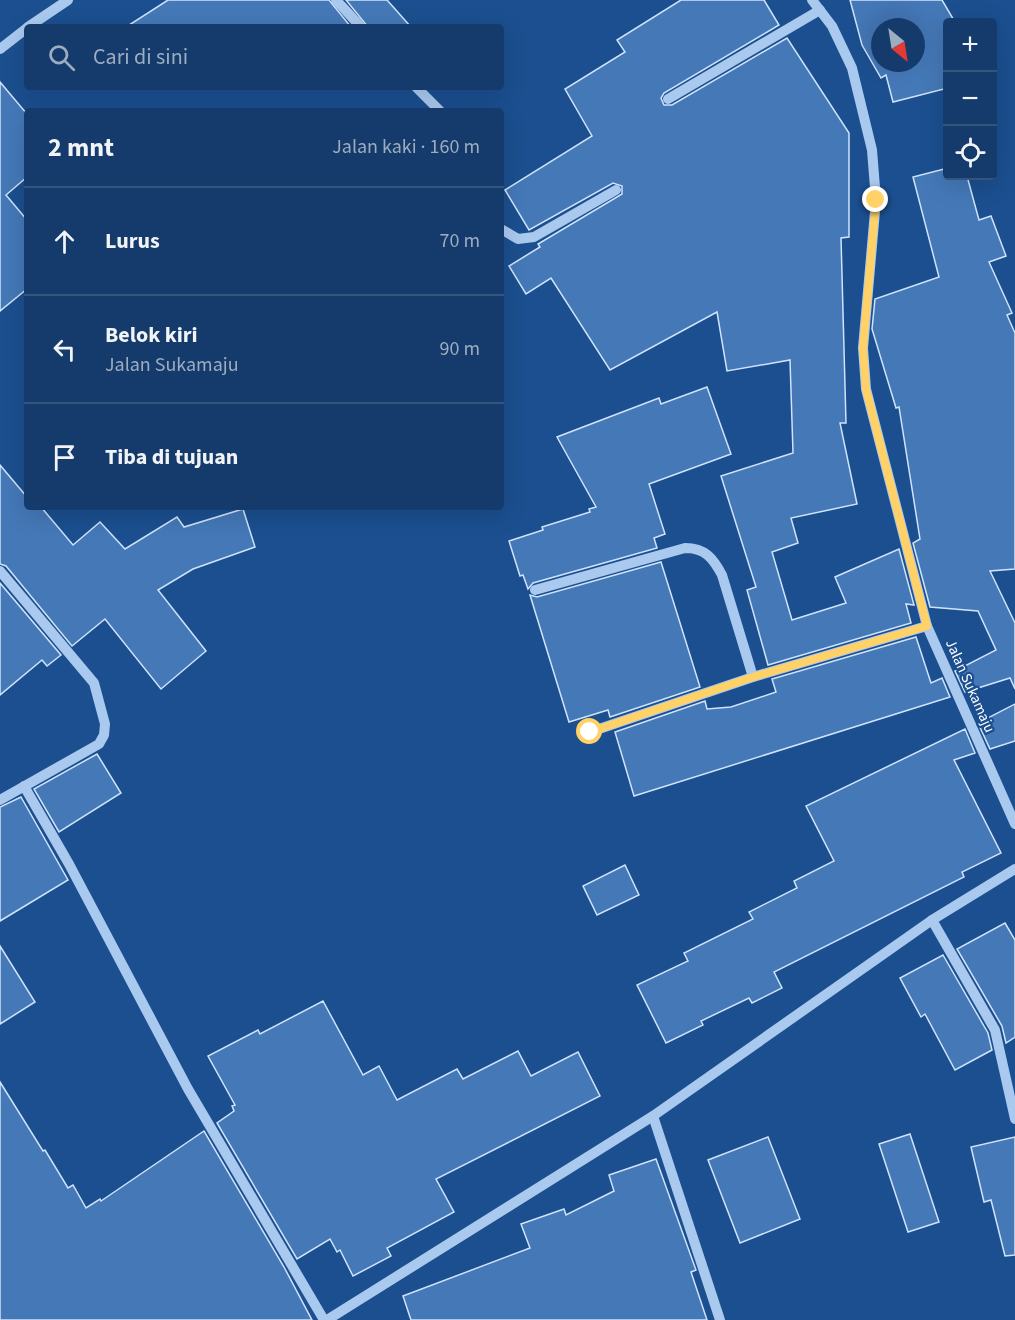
<!DOCTYPE html>
<html lang="id">
<meta charset="utf-8">
<style>
:root{--surface:#143b6b;--page:#1d4271;--text:#f1f3f6;--muted:#9dadc1;--line:#33557e}
body{margin:0;font-family:"Source Sans 3",sans-serif;background:var(--page);color:var(--text)}
.controls{position:absolute;right:18px;top:18px;display:grid;overflow:hidden;border-radius:6px;box-shadow:0 6px 24px #0002}
.controls button{width:54px;height:54px;display:grid;place-items:center;padding:0;border:0;border-bottom:2px solid var(--line);background:var(--surface);color:var(--text);font:30px sans-serif}
.compass{position:absolute;left:871px;top:18px;width:54px;height:54px;border-radius:50%;background:var(--surface);box-shadow:0 6px 24px #0002;rotate:150deg}
.stop{position:absolute;width:18px;height:18px;margin:-14px;border:4px solid #ffd166;border-radius:50%;background:#fff}
.stop.end{background:#ffd166;border-color:#fff;box-shadow:0 2px 6px #0008}
.list{margin:0;padding:0;list-style:none}
h2{display:flex;justify-content:space-between;align-items:center;height:78px;margin:0;padding:0 24px;font-size:26px}
h2 small{font-size:20px;font-weight:400;color:var(--muted)}
.list li{display:grid;grid-template-columns:39px 1fr auto;gap:18px;align-items:center;box-sizing:border-box;height:108px;padding:0 24px;border-top:2px solid var(--line)}
.list b{display:block;font-size:22px;white-space:nowrap}
.list p{margin:0;font-size:20px;white-space:nowrap;color:var(--muted)}
.list em{font-size:20px;font-style:normal;color:var(--muted)}
.icon{flex:none;width:33px;height:33px;fill:none;stroke:currentColor;stroke-width:2;stroke-linecap:round;stroke-linejoin:round}
.map{position:relative;flex:none;width:1015px;height:1320px;overflow:hidden}
.search{position:absolute;background:var(--surface);box-shadow:0 6px 24px #0002;left:24px;top:24px;width:480px;height:66px;display:flex;align-items:center;gap:15px;box-sizing:border-box;padding:0 21px;border-radius:6px;color:var(--muted);font-size:22px}
.panel{position:absolute;background:var(--surface);box-shadow:0 6px 24px #0002;left:24px;top:108px;width:480px;height:402px;border-radius:6px}
.map>svg:first-child{display:block}
.building{fill:#4478b7;stroke:#cfe3fa;stroke-width:1.5;fill-rule:evenodd}
.lines{fill:none;stroke-linecap:round;stroke-linejoin:round}
.minor{stroke:#a9c9ee;stroke-width:10}
.route{stroke:#ffd166;stroke-width:8}
.labels{text-anchor:middle;dominant-baseline:central;stroke-width:4.5;stroke-linejoin:round;paint-order:stroke}
.street-label{font-size:15px;fill:#fff;stroke:#1b4f8f}
</style>
<div class="map">
<svg width="1015" height="1320" viewBox="0 0 1015 1320">
<rect width="100%" height="100%" fill="#1b4f8f"/>
<g class="building">
<polygon points="168,0 329,0 351,27 126,27"/>
<polygon points="346,0 387,0 411,27 368,27"/>
<polygon points="681,0 764,0 779,25 664,93 661,98 664,105 672,105 787,38 849,133 849,237 841,238 846,423 840,423 857,504 791,518 798,543 772,552 792,620 846,603 835,577 899,549 914,605 906,604 911,623 768,665 747,590 756,587 721,476 793,453 790,360 727,371 717,312 610,370 551,278 526,294 509,266 540,247 538,244 622,194 622,186 613,183 529,230 505,190 592,136 565,89 625,52 617,40"/>
<path d="M850 0H942L955 22H948V88L893 102 886 75 881 78 862 45ZM880 27H916V63H880Z"/>
<polygon points="0,82 27,114 27,177 6,195 27,220 27,289 0,311"/>
<polygon points="948,168 948,176 967,176 979,220 991,216 1006,256 989,262 1012,313 1007,315 1015,333 1015,569 990,571 1015,623 1015,689 1010,678 965,692 955,671 996,650 978,611 930,607 913,543 920,539 899,407 896,408 872,329 875,299 939,277 913,177"/>
<polygon points="707,387 731,454 649,484 665,534 654,538 657,548 533,583 528,589 523,575 520,576 509,541 543,530 542,527 590,512 589,509 596,507 557,437 659,398 661,404"/>
<polygon points="0,465 27,497 27,507 41,507 73,545 100,522 125,549 177,517 184,527 243,509 255,547 193,569 158,590 206,651 161,689 105,619 72,646 6,566 0,564"/>
<polygon points="661,562 700,687 610,717 608,710 569,722 530,595 537,597"/>
<polygon points="0,583 61,655 47,666 42,660 0,695"/>
<polygon points="916,637 931,683 942,678 950,697 634,796 615,732 705,701 707,709 731,707 776,692 772,679"/>
<polygon points="1015,704 1015,741 990,749 978,723"/>
<polygon points="965,729 975,753 954,760 1001,853 962,872 964,877 774,972 782,988 752,1003 749,998 701,1021 703,1025 666,1043 637,985 688,961 684,953 753,919 749,912 797,888 794,881 834,861 806,806"/>
<polygon points="97,754 121,793 59,832 34,789"/>
<polygon points="21,797 68,880 0,921 0,807"/>
<polygon points="625,865 639,895 597,915 583,886"/>
<polygon points="1005,923 1015,940 1015,1037 1006,1043 1002,1026 957,949"/>
<polygon points="0,946 35,1002 0,1024"/>
<polygon points="943,955 988,1033 992,1050 955,1070 925,1014 921,1017 900,978"/>
<polygon points="323,1001 363,1075 379,1066 397,1100 457,1069 463,1079 518,1051 531,1076 578,1052 600,1096 436,1179 454,1212 387,1248 391,1256 353,1276 340,1250 337,1252 330,1239 297,1259 217,1123 234,1111 232,1106 235,1105 208,1056 258,1030 260,1034"/>
<polygon points="0,1082 43,1151 45,1150 68,1188 73,1185 86,1208 100,1199 101,1201 204,1131 284,1267 312,1320 0,1320"/>
<polygon points="910,1134 939,1222 908,1232 879,1144"/>
<polygon points="768,1137 800,1219 740,1243 708,1160"/>
<polygon points="1015,1137 1015,1255 1005,1256 991,1200 984,1202 971,1147"/>
<polygon points="656,1159 696,1270 691,1272 707,1320 411,1320 403,1296 530,1248 521,1224 564,1209 566,1215 614,1191 609,1175"/>
</g>
<g class="lines">
<g class="minor">
<polyline points="336,0 361,27"/>
<polyline points="812,0 832,26 852,68 872,150 876,200 863,348 866,389 927,626 1015,824"/>
<polyline points="28,27 68,0"/>
<polyline points="0,49 27,28"/>
<polyline points="416,87 440,111"/>
<polyline points="668,99 820,10"/>
<polyline points="501,229 518,239 534,237 616,190"/>
<polyline points="0,571 94,683 105,724 104,735 99,744 0,800"/>
<path d="M535 590 685 548C705 548 713 558 722 575L753 677 927 626"/>
<polyline points="590,732 753,677"/>
<polyline points="24,786 69,864 188,1089 324,1320"/>
<polyline points="932,920 995,1030 1015,1119"/>
<polyline points="653,1116 720,1320"/>
<polyline points="327,1320 653,1116 932,920 1015,869"/>
</g>
</g>
<g class="lines">
<polyline class="route" points="590,732 753,677 927,626 866,389 863,348 876,200"/>
</g>
<g class="labels">
<g class="street-label">
<text transform="translate(970 686) rotate(66)">Jalan Sukamaju</text>
</g>
</g>
</svg>
<div class="controls">
<button>+</button>
<button>−</button>
<button><svg class="icon" aria-label="locate" viewBox="0 0 24 24"><circle cx="12" cy="12" r="6"/><path d="M12 2v4M12 18v4M2 12h4M18 12h4"/></svg></button>
</div>
<svg class="compass" viewBox="-18 -18 36 36"><path d="M0-13l5 13h-10z" fill="#e53935"/><path d="M0 13l5-13h-10z" fill="#9dadc1"/></svg>
<div class="stop" style="left:590px;top:732px"></div>
<div class="stop end" style="left:876px;top:200px"></div>
<div class="search"><svg class="icon" aria-label="search" viewBox="0 0 24 24"><circle cx="10" cy="10" r="6"/><path d="M15 15l6 6"/></svg>Cari di sini</div>
<section class="panel">
<h2>2 mnt<small>Jalan kaki · 160 m</small></h2>
<ul class="list">
<li><svg class="icon" aria-label="ahead" viewBox="0 0 24 24"><path d="M12 20V5M6 11l6-6 6 6"/></svg><div><b>Lurus</b></div><em>70 m</em></li>
<li><svg class="icon" aria-label="left" viewBox="0 0 24 24"><path d="M17 20v-9H6M10 6l-5 5 5 5"/></svg><div><b>Belok kiri</b><p>Jalan Sukamaju</p></div><em>90 m</em></li>
<li><svg class="icon" aria-label="arrive" viewBox="0 0 24 24"><path d="M6 21V4h12l-3 4 3 4H6"/></svg><div><b>Tiba di tujuan</b></div></li>
</ul>
</section>
</div>
